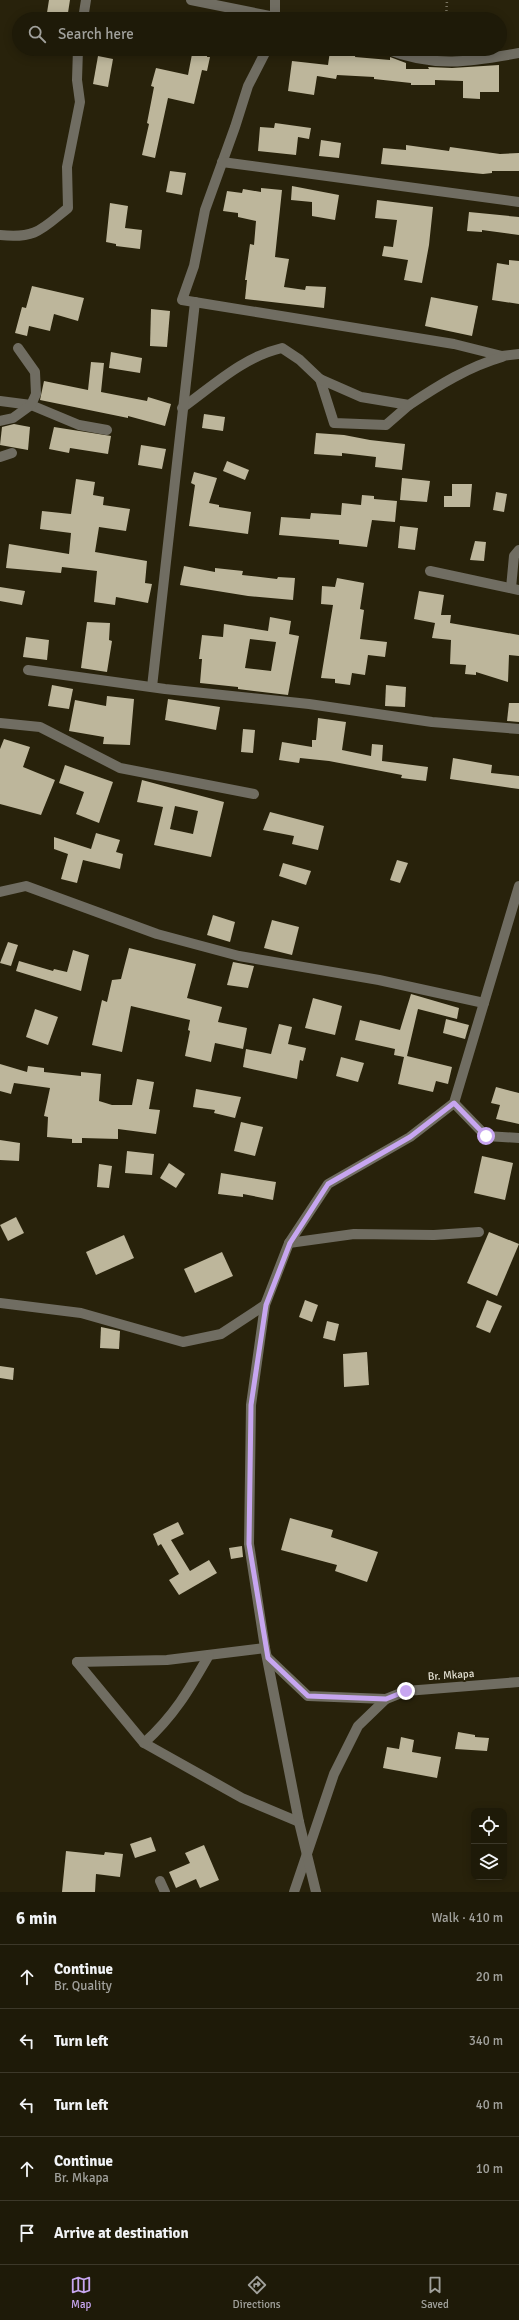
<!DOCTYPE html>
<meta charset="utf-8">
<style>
:root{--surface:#1e1a08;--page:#2b2716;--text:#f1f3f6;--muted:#a1a19c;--line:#3c3829;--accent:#c7a6f0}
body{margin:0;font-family:Signika,sans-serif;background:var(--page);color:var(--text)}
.controls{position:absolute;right:12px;bottom:12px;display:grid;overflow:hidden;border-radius:8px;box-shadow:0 2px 10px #0003}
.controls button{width:36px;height:36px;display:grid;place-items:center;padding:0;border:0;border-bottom:1px solid var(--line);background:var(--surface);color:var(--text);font:20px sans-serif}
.stop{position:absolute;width:12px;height:12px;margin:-9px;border:3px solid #c7a6f0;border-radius:50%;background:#fff}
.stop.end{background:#c7a6f0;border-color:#fff;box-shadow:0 1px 4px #0008}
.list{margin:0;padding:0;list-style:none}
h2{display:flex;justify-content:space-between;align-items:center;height:52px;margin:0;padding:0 16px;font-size:17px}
h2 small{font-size:13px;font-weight:400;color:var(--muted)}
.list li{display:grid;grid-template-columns:26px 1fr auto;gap:12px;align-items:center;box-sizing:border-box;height:64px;padding:0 16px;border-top:1px solid var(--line)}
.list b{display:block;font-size:15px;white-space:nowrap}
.list p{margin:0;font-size:13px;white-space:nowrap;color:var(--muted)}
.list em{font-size:13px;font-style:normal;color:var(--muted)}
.icon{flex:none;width:22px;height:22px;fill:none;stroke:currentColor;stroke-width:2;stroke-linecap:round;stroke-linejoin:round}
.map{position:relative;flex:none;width:519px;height:1892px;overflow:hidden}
.search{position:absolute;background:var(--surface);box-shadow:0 2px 10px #0003;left:12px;right:12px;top:12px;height:44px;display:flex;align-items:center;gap:10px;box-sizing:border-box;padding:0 14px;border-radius:22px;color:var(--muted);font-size:15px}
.sheet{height:372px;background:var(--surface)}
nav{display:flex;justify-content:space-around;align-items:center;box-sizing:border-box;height:56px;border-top:1px solid var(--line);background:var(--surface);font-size:11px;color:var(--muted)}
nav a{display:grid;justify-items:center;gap:2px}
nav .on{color:var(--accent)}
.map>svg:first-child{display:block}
.building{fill:#bdb69b;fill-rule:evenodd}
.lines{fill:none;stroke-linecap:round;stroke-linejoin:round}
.path{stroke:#7a7562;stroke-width:2.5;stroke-dasharray:1 3;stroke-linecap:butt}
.minor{stroke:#706d62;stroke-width:10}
.route{stroke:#c7a6f0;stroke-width:5}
.labels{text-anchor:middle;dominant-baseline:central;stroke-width:4;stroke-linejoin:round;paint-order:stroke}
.street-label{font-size:11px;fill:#e2dfd1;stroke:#28220b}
</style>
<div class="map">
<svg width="519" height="1892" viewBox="0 0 519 1892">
<rect width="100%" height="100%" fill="#28220b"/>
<g class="building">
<polygon points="49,0 70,0 67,19 46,19"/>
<polygon points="193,49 208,49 207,57 210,57 207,71 202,70 194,104 168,98 155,158 142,155 149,124 147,123 154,87 151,86 156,68 188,75"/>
<polygon points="342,50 356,51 355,57 390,60 390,57 406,63 406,69 429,69 428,67 452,68 499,65 499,92 480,92 480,99 463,98 463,81 435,80 435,85 411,85 411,83 374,79 374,77 337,75 336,79 317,76 314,95 288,91 292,61 328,65 330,51 342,53"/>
<polygon points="98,56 113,59 108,87 93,84"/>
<polygon points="275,123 311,128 309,139 298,137 296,155 258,151 260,127 274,128"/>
<polygon points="321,140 341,143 339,158 319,156"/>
<polygon points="406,145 449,151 450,147 500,154 519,153 519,171 492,171 492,173 483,174 381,164 383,148 406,150"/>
<polygon points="170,171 186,173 182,195 166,192"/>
<polygon points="292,186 339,195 335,220 312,216 312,202 291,200"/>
<polygon points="261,188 282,190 275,257 289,259 284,287 305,290 306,286 326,287 324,308 245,299 247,280 245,280 250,244 254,245 256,221 238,217 238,213 223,211 227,191 242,193 243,189 261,192"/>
<polygon points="377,200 433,207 429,245 422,283 404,280 408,260 382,256 384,246 393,247 397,220 375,218"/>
<polygon points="110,203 128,206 125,228 142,230 140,249 116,246 116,244 106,242"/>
<polygon points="469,212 519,217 519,235 482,230 482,232 467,231"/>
<polygon points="509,260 519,261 519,304 492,300 497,263 509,265"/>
<polygon points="32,286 84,298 78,321 54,314 50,331 29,326 27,336 15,333 22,307 26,308"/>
<polygon points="431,297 478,306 472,336 425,326"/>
<polygon points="151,309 170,311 167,347 150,346"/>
<polygon points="111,352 142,358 140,373 109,368"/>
<polygon points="91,362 104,363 101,392 147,401 148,397 171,404 165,426 128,416 128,418 40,400 44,381 88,390"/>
<polygon points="204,414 225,417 223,431 202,428"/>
<polygon points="14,424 30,427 28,450 0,445 2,427"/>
<polygon points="54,427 111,436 108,454 70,448 69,453 49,449"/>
<polygon points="316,433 344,435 370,440 405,444 402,470 375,467 376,457 342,453 342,456 314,454"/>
<polygon points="141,445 166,449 162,469 138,465"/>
<polygon points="227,461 249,470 245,480 223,471"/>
<polygon points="194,472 217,478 209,503 219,505 219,507 251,512 248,534 189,526 195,485 191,483"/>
<polygon points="402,478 430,481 427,502 400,500"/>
<polygon points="76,479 95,482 93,495 104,497 103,505 130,509 126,531 99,527 95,552 147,561 145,583 152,584 148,603 116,597 115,605 94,602 97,571 62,567 61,573 6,568 9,544 69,554 71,533 40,529 42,511 71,514"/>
<polygon points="452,484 472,484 470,507 444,507 444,496 452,496"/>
<polygon points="496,492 507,494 504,512 493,510"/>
<polygon points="362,495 374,496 374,499 397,501 395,522 372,520 367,547 339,544 339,540 279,535 281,517 310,519 311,513 341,515 342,503 361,505"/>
<polygon points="400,526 418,528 415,550 398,548"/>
<polygon points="475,541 486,542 484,561 470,560"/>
<polygon points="184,566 215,572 215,568 243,571 242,575 277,579 278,577 295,578 293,600 248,596 180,585"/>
<polygon points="337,578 364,583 360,609 364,610 360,639 387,642 385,657 368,655 365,675 352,673 350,685 335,683 335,679 321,678 333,605 321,604 322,586 335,587"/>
<polygon points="0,587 25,591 22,605 0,601"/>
<polygon points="419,591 444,595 441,615 451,615 450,623 519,635 519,656 509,655 508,682 476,672 476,675 465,674 466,665 450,664 451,640 432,638 435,623 414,619"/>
<path d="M270 617 291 621 289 634 299 636 288 695 238 689V687L200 683 202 659H199L202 635 223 637 224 624 268 631ZM250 639 276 642 271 671 245 668Z"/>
<polygon points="87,622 110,623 109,640 112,641 107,672 81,668"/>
<polygon points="26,637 49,640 47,660 23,657"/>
<polygon points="52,685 73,689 69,709 48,706"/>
<polygon points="386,685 406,687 405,707 385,706"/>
<polygon points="107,696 134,699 130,745 103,744 104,737 69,731 75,700 106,706"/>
<polygon points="168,699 220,707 216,730 165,720"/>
<polygon points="509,703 519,703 519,722 507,721"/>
<polygon points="318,718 346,722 342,750 371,756 372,744 383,745 382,761 428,767 426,781 401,778 402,775 329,761 300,758 299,763 279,760 282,742 312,747 312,740 316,740"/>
<polygon points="243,729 255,730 253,753 241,752"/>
<polygon points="4,739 30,747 23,767 55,780 41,815 0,804 0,749"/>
<polygon points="453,758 492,765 491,773 519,776 519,789 450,779"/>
<polygon points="65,765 113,782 99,823 76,814 84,792 59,783"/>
<path d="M142 780 224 802 211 857 154 845 163 807 137 802ZM175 806 198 811 193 834 170 829Z"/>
<polygon points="270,812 324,826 318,850 292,844 294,836 263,830"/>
<polygon points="96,833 120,840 116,852 123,854 120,869 83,860 77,883 61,879 68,854 54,849 54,837 91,849"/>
<polygon points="397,860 408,863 400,883 390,880"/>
<polygon points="283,863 311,871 306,885 279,876"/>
<polygon points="213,915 235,922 230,942 207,935"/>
<polygon points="272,920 299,927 292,955 264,948"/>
<polygon points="8,942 18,945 11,966 0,963"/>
<polygon points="129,948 196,964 187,998 222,1007 218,1022 247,1028 243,1049 215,1043 211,1062 185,1056 190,1031 188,1030 190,1020 131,1006 122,1052 92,1045 102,1000 107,1002 112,980 121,979"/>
<polygon points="73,950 89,955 81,991 16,971 19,961 53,971 54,969 67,972"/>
<polygon points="233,962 254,966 248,988 227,985"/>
<polygon points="411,994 459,1008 457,1019 418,1009 407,1056 452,1067 448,1084 436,1081 433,1092 398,1084 404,1057 394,1055 395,1049 355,1040 360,1020 400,1030"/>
<polygon points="313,998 342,1006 335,1035 305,1028"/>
<polygon points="35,1009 58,1017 48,1045 26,1037"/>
<polygon points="446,1019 469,1025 465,1039 443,1033"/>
<polygon points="279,1024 292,1027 288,1044 306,1048 303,1061 300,1060 297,1079 243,1067 246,1049 271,1054"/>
<polygon points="341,1057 364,1063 358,1082 336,1076"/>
<polygon points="0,1064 27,1072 28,1066 44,1068 44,1072 81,1076 81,1072 101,1074 99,1101 112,1105 132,1105 137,1079 154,1082 149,1109 160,1110 156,1134 118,1129 118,1139 82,1138 82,1143 72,1143 72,1139 47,1137 48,1117 44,1116 50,1088 14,1083 11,1094 0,1091"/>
<polygon points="496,1087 519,1093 519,1124 496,1119 500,1105 491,1103"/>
<polygon points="196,1089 241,1097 235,1118 214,1113 215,1110 193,1107"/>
<polygon points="241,1122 263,1127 255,1156 234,1151"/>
<polygon points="0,1140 20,1143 19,1161 0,1160"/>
<polygon points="127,1151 154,1154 152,1175 125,1173"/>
<polygon points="482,1156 513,1163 505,1200 474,1193"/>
<polygon points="169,1163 185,1174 176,1188 160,1178"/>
<polygon points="99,1164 112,1166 109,1188 97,1187"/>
<polygon points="221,1173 276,1182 273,1200 243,1194 243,1197 218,1194"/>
<polygon points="16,1217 24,1233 8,1241 0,1225"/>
<polygon points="489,1232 519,1244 497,1296 467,1283"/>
<polygon points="124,1235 134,1258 96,1275 86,1252"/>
<polygon points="222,1252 233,1276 195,1293 184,1269"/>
<polygon points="305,1300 318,1305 312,1322 299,1317"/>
<polygon points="487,1300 502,1306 490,1333 476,1327"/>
<polygon points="327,1321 339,1324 335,1341 323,1338"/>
<polygon points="101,1327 120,1331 119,1349 100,1348"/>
<polygon points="367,1352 369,1385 344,1387 343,1354"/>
<polygon points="0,1366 14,1368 13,1380 0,1378"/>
<polygon points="290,1518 333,1530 331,1537 378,1552 367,1582 335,1571 337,1565 281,1550"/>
<polygon points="178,1522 184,1534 171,1540 190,1571 209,1560 217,1573 179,1595 169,1580 179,1574 161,1544 158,1546 153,1534"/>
<polygon points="242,1546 243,1557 231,1559 229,1548"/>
<polygon points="458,1732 475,1735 475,1737 489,1738 487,1751 455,1749"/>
<polygon points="401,1737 414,1740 412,1752 441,1757 437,1778 383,1768 387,1747 399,1749"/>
<polygon points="151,1837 156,1851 135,1858 130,1844"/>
<polygon points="204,1845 219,1880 200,1888 196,1879 176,1888 169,1872 190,1863 185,1853"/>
<polygon points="66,1851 104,1855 105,1852 123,1854 120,1877 96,1874 95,1892 62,1892"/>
</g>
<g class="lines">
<polyline class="path" points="446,19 447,0"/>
<g class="minor">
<polyline points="191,0 285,19"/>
<polyline points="275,0 275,19"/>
<polyline points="83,19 86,0"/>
<polyline points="267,49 248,86 235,127 205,210 194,266 182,300 454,344 502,356 519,354"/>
<path d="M386 49C435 68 469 62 519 53"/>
<polyline points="222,162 519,202"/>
<path d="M0 235C36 239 42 229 68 208L67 167 80 102 77 80 78 49"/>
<polyline points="320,379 334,423 386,425 409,405"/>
<polyline points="0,401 31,405 79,425 107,430"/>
<path d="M182 408C214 385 243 357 282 348L300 360 320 379 361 397 409 405C439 385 468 367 502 357"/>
<polyline points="0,421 13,418 31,405 36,394 35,372 18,348"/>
<polyline points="0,457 12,453"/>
<polyline points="430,571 519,590"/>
<polyline points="511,588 514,556 519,550"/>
<polyline points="28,670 165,689 309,704 432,722 519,729"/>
<polyline points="152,687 195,302"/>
<polyline points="0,723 40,727 120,768 254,794"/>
<polyline points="0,892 26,886 157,934 239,956 379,980 484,1003"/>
<polyline points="454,1103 486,1136 519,1138"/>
<polyline points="289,1243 354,1234 434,1235 479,1232"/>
<polyline points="0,1303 81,1313 183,1342 221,1334 265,1305"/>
<polyline points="268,1658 308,1696 386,1699"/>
<polyline points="77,1662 144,1743 242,1798 299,1822"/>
<polyline points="77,1662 167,1660 265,1648"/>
<path d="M144 1743C174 1716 189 1690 209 1655"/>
<polyline points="160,1881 165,1892"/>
<polyline points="294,1892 334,1774 358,1726 386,1699 406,1691 519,1682"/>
<polyline points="316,1892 299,1822 265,1648 249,1544 251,1405 265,1305 289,1243 328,1184 410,1137 454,1103 519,886"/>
</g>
</g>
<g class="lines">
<polyline class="route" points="406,1691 386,1699 308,1696 268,1658 249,1544 251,1405 266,1305 290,1243 328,1184 410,1137 454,1103 486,1136"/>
</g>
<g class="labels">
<g class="street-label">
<text transform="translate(451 1675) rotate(-4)">Br. Mkapa</text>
</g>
</g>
</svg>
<div class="controls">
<button><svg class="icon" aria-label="locate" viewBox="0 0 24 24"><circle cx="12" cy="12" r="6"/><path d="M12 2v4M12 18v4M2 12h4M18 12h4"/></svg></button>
<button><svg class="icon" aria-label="layers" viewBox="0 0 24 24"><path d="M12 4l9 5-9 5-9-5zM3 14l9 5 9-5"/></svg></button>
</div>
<div class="stop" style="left:486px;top:1136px"></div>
<div class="stop end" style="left:406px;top:1691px"></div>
<div class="search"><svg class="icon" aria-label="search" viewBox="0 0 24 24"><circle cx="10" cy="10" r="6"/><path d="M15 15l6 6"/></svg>Search here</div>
</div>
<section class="sheet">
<h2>6 min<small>Walk · 410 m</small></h2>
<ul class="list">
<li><svg class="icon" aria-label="ahead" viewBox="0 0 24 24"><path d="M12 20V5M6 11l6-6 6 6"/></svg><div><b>Continue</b><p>Br. Quality</p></div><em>20 m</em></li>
<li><svg class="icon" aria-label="left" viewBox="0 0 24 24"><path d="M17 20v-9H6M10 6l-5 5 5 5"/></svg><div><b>Turn left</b></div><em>340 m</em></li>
<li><svg class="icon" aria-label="left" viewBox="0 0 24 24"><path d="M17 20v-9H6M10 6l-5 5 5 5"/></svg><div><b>Turn left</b></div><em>40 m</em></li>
<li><svg class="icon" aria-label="ahead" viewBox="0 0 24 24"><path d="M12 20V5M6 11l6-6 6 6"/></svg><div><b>Continue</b><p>Br. Mkapa</p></div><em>10 m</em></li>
<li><svg class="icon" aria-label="arrive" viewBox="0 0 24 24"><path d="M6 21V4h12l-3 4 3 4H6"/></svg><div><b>Arrive at destination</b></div></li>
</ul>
</section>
<nav>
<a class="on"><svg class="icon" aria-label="map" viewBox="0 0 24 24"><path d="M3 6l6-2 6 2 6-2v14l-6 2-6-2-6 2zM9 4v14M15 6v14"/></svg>Map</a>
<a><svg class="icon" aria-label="directions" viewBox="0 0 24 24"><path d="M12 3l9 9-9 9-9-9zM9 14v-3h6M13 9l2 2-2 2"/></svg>Directions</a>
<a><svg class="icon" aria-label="saved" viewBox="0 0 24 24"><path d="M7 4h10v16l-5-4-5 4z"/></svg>Saved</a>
</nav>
